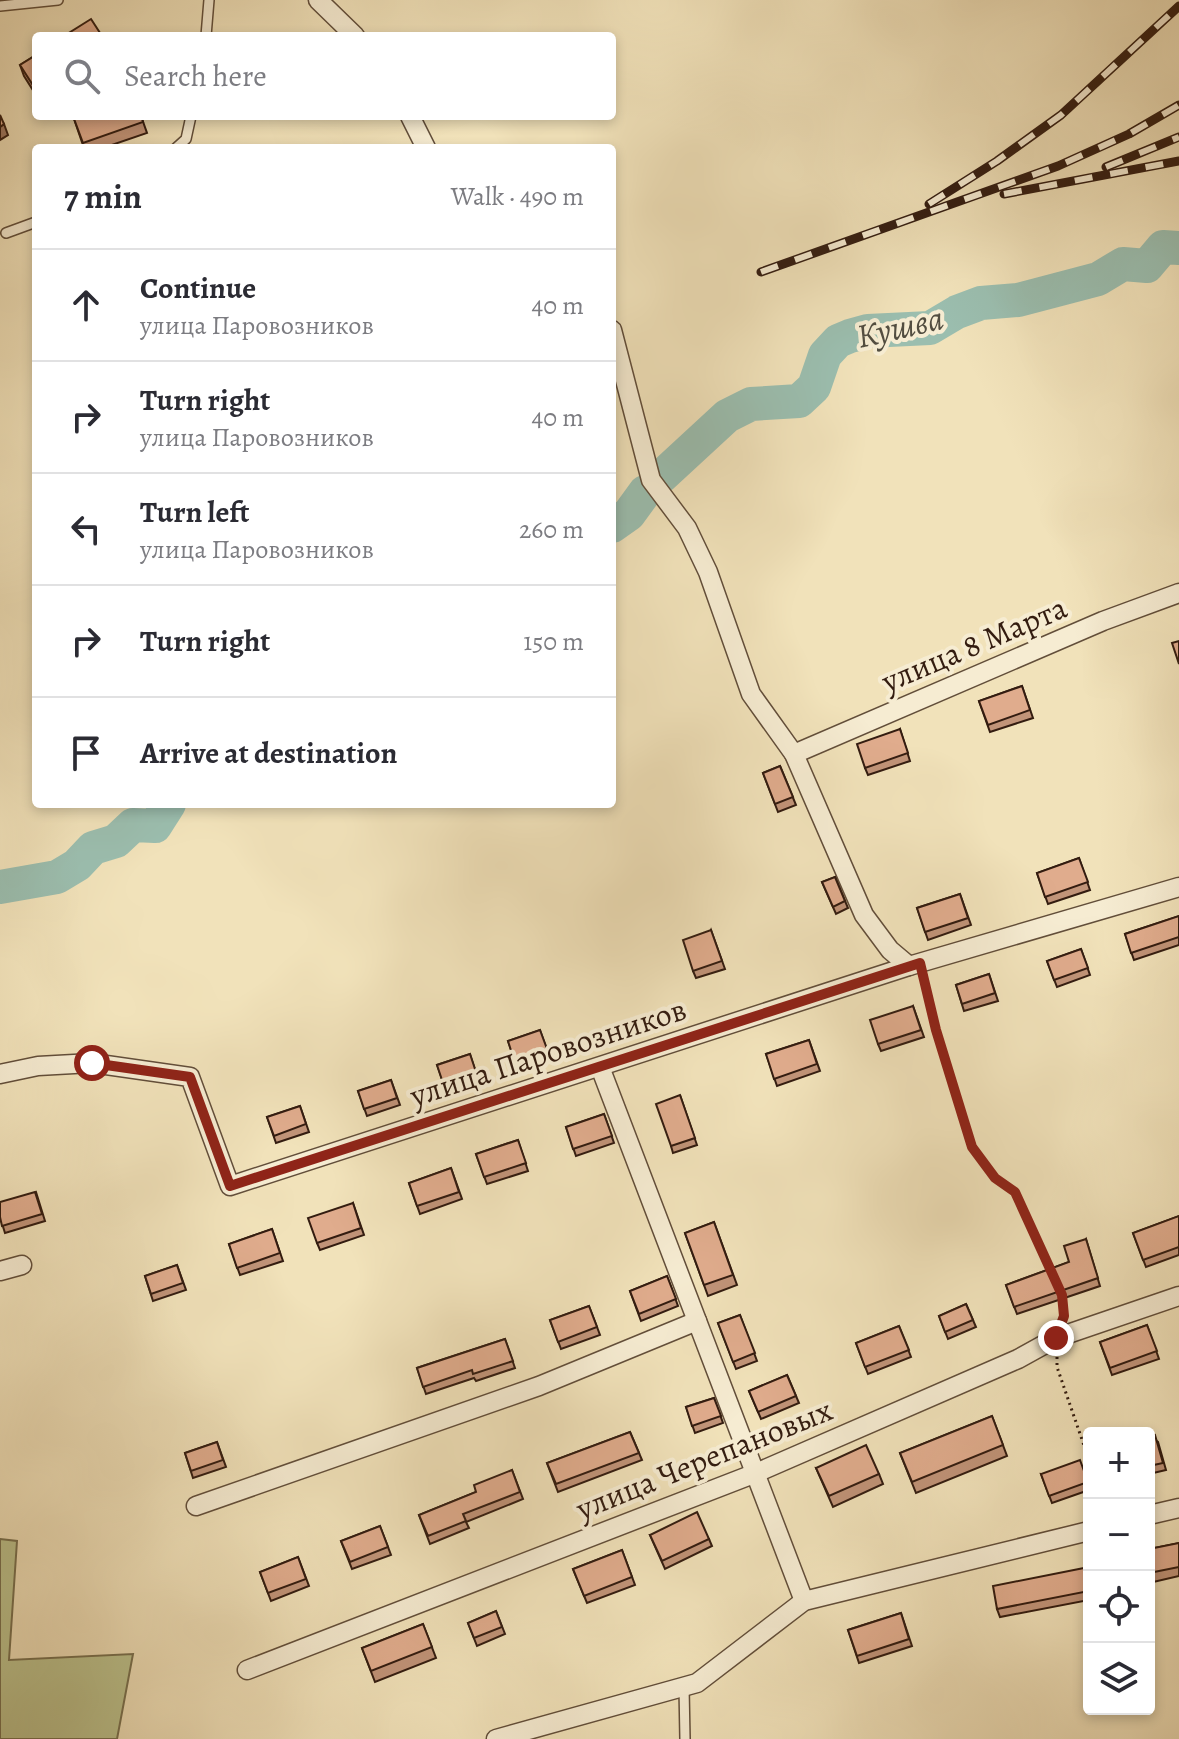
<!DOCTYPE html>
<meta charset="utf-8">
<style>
:root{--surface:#fff;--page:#f7f7f7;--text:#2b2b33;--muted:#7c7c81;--line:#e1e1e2}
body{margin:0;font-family:Alegreya,serif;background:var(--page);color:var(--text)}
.controls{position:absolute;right:24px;bottom:24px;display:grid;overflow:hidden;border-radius:8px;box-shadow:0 4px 12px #0003}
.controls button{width:72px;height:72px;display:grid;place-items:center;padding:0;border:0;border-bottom:2px solid var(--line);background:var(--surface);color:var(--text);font:40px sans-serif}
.stop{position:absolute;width:24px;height:24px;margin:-18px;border:6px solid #8f2418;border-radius:50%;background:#fff}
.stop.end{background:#8f2418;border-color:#fff;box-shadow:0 2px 8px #0008}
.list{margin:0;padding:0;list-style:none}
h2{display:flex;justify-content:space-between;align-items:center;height:104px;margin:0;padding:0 32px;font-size:34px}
h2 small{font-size:26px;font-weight:400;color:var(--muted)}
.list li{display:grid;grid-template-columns:52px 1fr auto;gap:24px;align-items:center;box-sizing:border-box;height:112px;padding:0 32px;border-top:2px solid var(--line)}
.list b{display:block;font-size:30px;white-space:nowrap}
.list p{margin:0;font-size:26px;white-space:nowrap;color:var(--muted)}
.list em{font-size:26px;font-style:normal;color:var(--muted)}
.icon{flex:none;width:44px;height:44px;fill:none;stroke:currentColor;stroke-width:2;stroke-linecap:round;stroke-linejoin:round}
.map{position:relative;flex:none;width:1179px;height:1739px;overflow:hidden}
.search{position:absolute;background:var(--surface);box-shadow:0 4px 12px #0003;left:32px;top:32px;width:584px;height:88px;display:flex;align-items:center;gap:20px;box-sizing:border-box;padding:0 28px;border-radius:8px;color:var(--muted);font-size:30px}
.panel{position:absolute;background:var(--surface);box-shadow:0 4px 12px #0003;left:32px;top:144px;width:584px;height:664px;border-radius:8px}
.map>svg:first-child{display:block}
.green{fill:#bcc38e;stroke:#78704f;stroke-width:2}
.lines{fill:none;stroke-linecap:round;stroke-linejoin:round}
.river{stroke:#9bbeaf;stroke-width:34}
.lane-casing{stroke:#624e3a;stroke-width:12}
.street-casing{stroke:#624e3a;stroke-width:21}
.path{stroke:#331c10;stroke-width:3;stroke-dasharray:2 4;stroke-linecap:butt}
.lane{stroke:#f6ecd2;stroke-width:9}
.street{stroke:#f6ecd2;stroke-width:18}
.rail-casing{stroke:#331c10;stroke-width:9}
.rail{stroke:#f6ecd2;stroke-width:6;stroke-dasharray:18;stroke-linecap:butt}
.wall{fill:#c19479;stroke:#331c10;stroke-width:2}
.shaded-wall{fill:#9d7863;stroke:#331c10;stroke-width:2}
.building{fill:#e0ac8d;stroke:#331c10;stroke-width:2}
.route{stroke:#8f2418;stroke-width:10}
.labels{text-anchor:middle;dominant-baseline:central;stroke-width:8;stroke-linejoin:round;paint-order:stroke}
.street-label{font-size:32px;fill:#331c10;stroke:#f6ecd2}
.water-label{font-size:34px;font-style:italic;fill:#524d40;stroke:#f6ecd2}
</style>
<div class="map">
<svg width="1179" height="1739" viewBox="0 0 1179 1739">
<rect width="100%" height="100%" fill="#f1e2ba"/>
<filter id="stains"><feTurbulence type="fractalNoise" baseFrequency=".0025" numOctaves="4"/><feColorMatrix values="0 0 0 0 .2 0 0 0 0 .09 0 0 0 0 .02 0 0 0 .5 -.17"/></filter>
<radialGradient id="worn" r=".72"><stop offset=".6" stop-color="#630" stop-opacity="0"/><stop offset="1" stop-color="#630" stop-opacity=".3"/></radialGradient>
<polygon class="green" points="0,1539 17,1541 9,1660 133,1654 117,1739 0,1739"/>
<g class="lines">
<g class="river">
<polyline points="662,476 727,416 751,404 799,401 814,387 825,355 838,341 850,336 868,331 930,328 957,312 981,303 1018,300 1098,279 1123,264 1147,266 1163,247 1179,248"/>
<polyline points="612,526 629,514 645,492"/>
<polyline points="0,887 57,877 77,865 93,848 116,841 133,825 155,826 169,804"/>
</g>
<defs>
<g id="lane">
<polyline points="0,6 58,0"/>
<polyline points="206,36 209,0"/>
<polyline points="176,148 186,139 191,116"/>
<polyline points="6,233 36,222"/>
<polyline points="684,1687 685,1739"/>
</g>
<g id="street">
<polyline points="318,0 355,36"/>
<polyline points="410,116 426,148"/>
<polyline points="612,330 651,480 687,528 708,572 751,694 794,754 864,915 890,950 909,966"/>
<polyline points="794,754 1103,621 1179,593"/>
<polyline points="600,1067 804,1601"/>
<polyline points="0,1074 38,1066 92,1063 190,1077 230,1186 909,966 1179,887"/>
<polyline points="0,1271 22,1265"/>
<polyline points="196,1506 539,1386 697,1321"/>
<polyline points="1149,1515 1179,1508"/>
<polyline points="247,1670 756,1473 1018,1359 1056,1338 1179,1296"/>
<polyline points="496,1739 697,1683 804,1601 1089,1531"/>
</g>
</defs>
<use href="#lane" class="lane-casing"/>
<use href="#street" class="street-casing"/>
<g class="path">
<polyline points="924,979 972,1147 995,1178 1015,1192 1051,1270"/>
<polyline points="1062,1295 1064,1315"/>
<polyline points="1057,1357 1057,1367 1089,1460"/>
</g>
<use href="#lane" class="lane"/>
<use href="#street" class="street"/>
<defs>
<g id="rail">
<polyline points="1106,167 1179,137"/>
<polyline points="1004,194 1179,161"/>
<polyline points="929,204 997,161 1061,115 1179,6"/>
<polyline points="761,272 1058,166 1129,134 1179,105"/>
</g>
</defs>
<use href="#rail" class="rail-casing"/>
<use href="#rail" class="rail"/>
</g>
<g class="wall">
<polygon points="36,55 36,95 24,76 20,65"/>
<polygon points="73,116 141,116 147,133 103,148 84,148"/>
<polygon points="1022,686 1033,718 990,732 979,701"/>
<polygon points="900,729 910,761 868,775 865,768"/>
<polygon points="780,766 796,805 778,812 763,773"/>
<polygon points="1079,858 1090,890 1048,904 1037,873"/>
<polygon points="835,877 848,908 836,914 822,882"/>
<polygon points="960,894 971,925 928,940 917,908"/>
<polygon points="1179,916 1179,945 1134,960 1125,934"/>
<polygon points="711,930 725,969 696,978 693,971"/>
<polygon points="1081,949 1090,975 1057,987 1047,961"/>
<polygon points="989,974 998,1001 964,1011 956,985"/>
<polygon points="913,1006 924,1037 881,1051 878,1044"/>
<polygon points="540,1030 549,1056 517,1067 508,1041"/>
<polygon points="809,1040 820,1071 777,1086 766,1054"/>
<polygon points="470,1054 478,1079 446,1091 437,1065"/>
<polygon points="391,1080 400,1105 367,1116 358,1091"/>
<polygon points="680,1095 697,1145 673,1153 671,1146"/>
<polygon points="300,1106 309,1132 276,1143 267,1117"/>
<polygon points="604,1114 614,1143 576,1156 566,1127"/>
<polygon points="518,1140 528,1171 487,1184 476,1154"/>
<polygon points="451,1168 462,1199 420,1214 409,1183"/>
<polygon points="36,1192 45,1221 5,1233 0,1217"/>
<polygon points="353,1203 364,1235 320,1250 317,1243"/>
<polygon points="1179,1216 1179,1255 1146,1267 1133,1233"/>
<polygon points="714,1222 737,1285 708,1296 685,1233"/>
<polygon points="272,1229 283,1261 240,1275 229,1244"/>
<polygon points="1086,1239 1100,1286 1017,1314 1006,1285 1069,1262"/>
<polygon points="177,1265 186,1290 153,1301 145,1276"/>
<polygon points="667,1276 678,1306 641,1321 630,1291"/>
<polygon points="966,1304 976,1327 948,1339 939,1316"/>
<polygon points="589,1306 600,1335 561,1349 550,1320"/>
<polygon points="740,1315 757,1361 736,1369 718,1323"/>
<polygon points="1147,1325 1159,1359 1112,1375 1100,1342"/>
<polygon points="899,1326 911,1357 868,1374 856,1343"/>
<polygon points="505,1339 515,1368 476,1381 474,1378 426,1394 417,1368"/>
<polygon points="787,1375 799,1403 761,1419 749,1391"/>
<polygon points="714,1398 723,1423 695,1433 686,1407"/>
<polygon points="992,1416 1007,1456 916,1493 900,1453"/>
<polygon points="630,1432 642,1460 558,1492 547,1463"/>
<polygon points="1149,1436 1158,1442 1166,1470 1149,1474"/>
<polygon points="217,1442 226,1467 193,1478 185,1453"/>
<polygon points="816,1468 879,1474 883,1484 833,1507"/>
<polygon points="512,1470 523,1499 466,1522 469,1528 430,1544 419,1515 476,1492"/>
<polygon points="1041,1474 1088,1482 1089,1490 1052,1503"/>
<polygon points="380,1526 391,1555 352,1569 341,1541"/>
<polygon points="650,1535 709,1539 712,1546 665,1569"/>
<polygon points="1179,1543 1179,1576 1149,1583 1149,1549"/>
<polygon points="622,1550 635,1585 587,1603 573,1569"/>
<polygon points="298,1557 309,1586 271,1601 260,1572"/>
<polygon points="1089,1567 1089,1600 1000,1617 997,1609"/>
<polygon points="496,1611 505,1634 477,1646 468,1623"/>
<polygon points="901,1613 912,1646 859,1663 848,1630"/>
<polygon points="423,1624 436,1658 375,1682 362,1648"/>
</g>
<polygon class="shaded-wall" points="4,124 8,135 0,140 0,127"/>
<g class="building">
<polygon points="91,19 102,36 64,36"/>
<polygon points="36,55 36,90 20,65"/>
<polygon points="0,115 4,124 0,127"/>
<polygon points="73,116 141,116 143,122 83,143"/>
<polygon points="1179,641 1179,664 1172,643"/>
<polygon points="1022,686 1030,710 988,725 979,701"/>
<polygon points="900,729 908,753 865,768 857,744"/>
<polygon points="780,766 793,797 775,804 763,773"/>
<polygon points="1079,858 1088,882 1045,897 1037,873"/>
<polygon points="835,877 845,901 833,907 822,882"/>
<polygon points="960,894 968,918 925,932 917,908"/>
<polygon points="1179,916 1179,937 1131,953 1125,934"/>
<polygon points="711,930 722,961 693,971 683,940"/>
<polygon points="1081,949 1088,968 1054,980 1047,961"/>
<polygon points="989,974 995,993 962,1004 956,985"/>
<polygon points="913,1006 921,1030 878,1044 870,1020"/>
<polygon points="540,1030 547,1049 514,1060 508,1041"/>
<polygon points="809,1040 817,1064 774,1079 766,1054"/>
<polygon points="470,1054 476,1072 443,1083 437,1065"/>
<polygon points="391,1080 397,1098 364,1109 358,1091"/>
<polygon points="680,1095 695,1138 671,1146 656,1104"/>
<polygon points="300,1106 306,1124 274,1136 267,1117"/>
<polygon points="604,1114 612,1136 573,1149 566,1127"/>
<polygon points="518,1140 526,1163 484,1177 476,1154"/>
<polygon points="451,1168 459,1192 417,1206 409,1183"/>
<polygon points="35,1192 42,1214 2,1226 0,1217 0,1202"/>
<polygon points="353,1203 361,1228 317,1243 308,1218"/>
<polygon points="1179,1216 1179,1247 1143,1260 1133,1233"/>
<polygon points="714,1222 733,1275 704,1285 685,1233"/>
<polygon points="272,1229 280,1253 237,1268 229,1244"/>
<polygon points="1086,1239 1098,1278 1014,1307 1006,1285 1069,1262 1064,1246"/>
<polygon points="177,1265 183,1283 151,1294 145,1276"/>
<polygon points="667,1276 676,1299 639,1314 630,1291"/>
<polygon points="966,1304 973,1320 945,1332 939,1316"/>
<polygon points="589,1306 597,1327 558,1342 550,1320"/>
<polygon points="740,1315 755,1353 733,1362 718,1323"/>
<polygon points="1147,1325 1157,1351 1110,1368 1100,1342"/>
<polygon points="899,1326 909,1350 865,1367 856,1343"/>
<polygon points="505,1339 513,1361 473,1374 472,1370 423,1387 417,1368"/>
<polygon points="787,1375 796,1396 758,1412 749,1391"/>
<polygon points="714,1398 721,1416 692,1426 686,1407"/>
<polygon points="992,1416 1003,1445 912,1482 900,1453"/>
<polygon points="630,1432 639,1453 556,1484 547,1463"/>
<polygon points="1155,1435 1163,1463 1149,1466 1149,1436"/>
<polygon points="217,1442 223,1460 191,1471 185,1453"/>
<polygon points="866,1445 879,1474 829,1496 816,1468"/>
<polygon points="1080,1460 1088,1482 1049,1496 1041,1474"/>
<polygon points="512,1470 520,1492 463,1514 466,1521 428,1536 419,1515 476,1492 474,1485"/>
<polygon points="697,1512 709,1539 662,1561 650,1535"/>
<polygon points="380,1526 388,1547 350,1562 341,1541"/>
<polygon points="1179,1543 1179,1567 1149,1573 1149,1549"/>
<polygon points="622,1550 632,1577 584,1596 573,1569"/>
<polygon points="298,1557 306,1579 268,1593 260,1572"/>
<polygon points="1089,1567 1089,1591 997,1609 993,1586"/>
<polygon points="496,1611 502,1627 474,1638 468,1623"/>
<polygon points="901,1613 909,1639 857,1656 848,1630"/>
<polygon points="423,1624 432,1647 371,1671 362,1648"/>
</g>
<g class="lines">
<polyline class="route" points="92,1063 190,1077 230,1186 920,963 936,1030 972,1147 995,1178 1015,1192 1062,1295 1064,1316 1056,1338"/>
</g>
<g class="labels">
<g class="street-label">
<text transform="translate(974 644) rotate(-23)">улица 8 Марта</text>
<text transform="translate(548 1052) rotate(-18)">улица Паровозников</text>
<text transform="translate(704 1459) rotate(-22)">улица Черепановых</text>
</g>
<g class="water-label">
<text transform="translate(900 327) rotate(-13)">Кушва</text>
</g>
</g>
<rect width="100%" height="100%" filter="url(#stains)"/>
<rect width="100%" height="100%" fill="url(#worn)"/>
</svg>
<div class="controls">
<button>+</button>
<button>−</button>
<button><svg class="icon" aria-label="locate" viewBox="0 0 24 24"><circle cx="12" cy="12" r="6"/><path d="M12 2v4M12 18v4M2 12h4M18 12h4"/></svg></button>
<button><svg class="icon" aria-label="layers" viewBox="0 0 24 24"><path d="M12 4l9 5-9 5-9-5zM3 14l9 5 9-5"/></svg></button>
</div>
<div class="stop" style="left:92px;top:1063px"></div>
<div class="stop end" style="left:1056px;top:1338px"></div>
<div class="search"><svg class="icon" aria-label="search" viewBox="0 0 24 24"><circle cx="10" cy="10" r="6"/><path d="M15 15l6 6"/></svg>Search here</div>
<section class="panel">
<h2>7 min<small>Walk · 490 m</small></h2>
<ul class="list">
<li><svg class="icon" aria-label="ahead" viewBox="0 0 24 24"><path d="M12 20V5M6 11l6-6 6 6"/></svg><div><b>Continue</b><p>улица Паровозников</p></div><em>40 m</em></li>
<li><svg class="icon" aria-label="right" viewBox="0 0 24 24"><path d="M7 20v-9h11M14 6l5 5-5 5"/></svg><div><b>Turn right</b><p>улица Паровозников</p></div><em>40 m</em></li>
<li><svg class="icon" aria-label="left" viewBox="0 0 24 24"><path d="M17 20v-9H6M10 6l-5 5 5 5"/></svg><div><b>Turn left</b><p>улица Паровозников</p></div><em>260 m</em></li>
<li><svg class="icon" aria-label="right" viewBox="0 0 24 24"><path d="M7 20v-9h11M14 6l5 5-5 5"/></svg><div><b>Turn right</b></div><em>150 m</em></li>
<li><svg class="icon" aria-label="arrive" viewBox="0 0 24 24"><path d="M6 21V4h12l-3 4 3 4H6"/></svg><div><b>Arrive at destination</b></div></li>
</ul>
</section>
</div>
